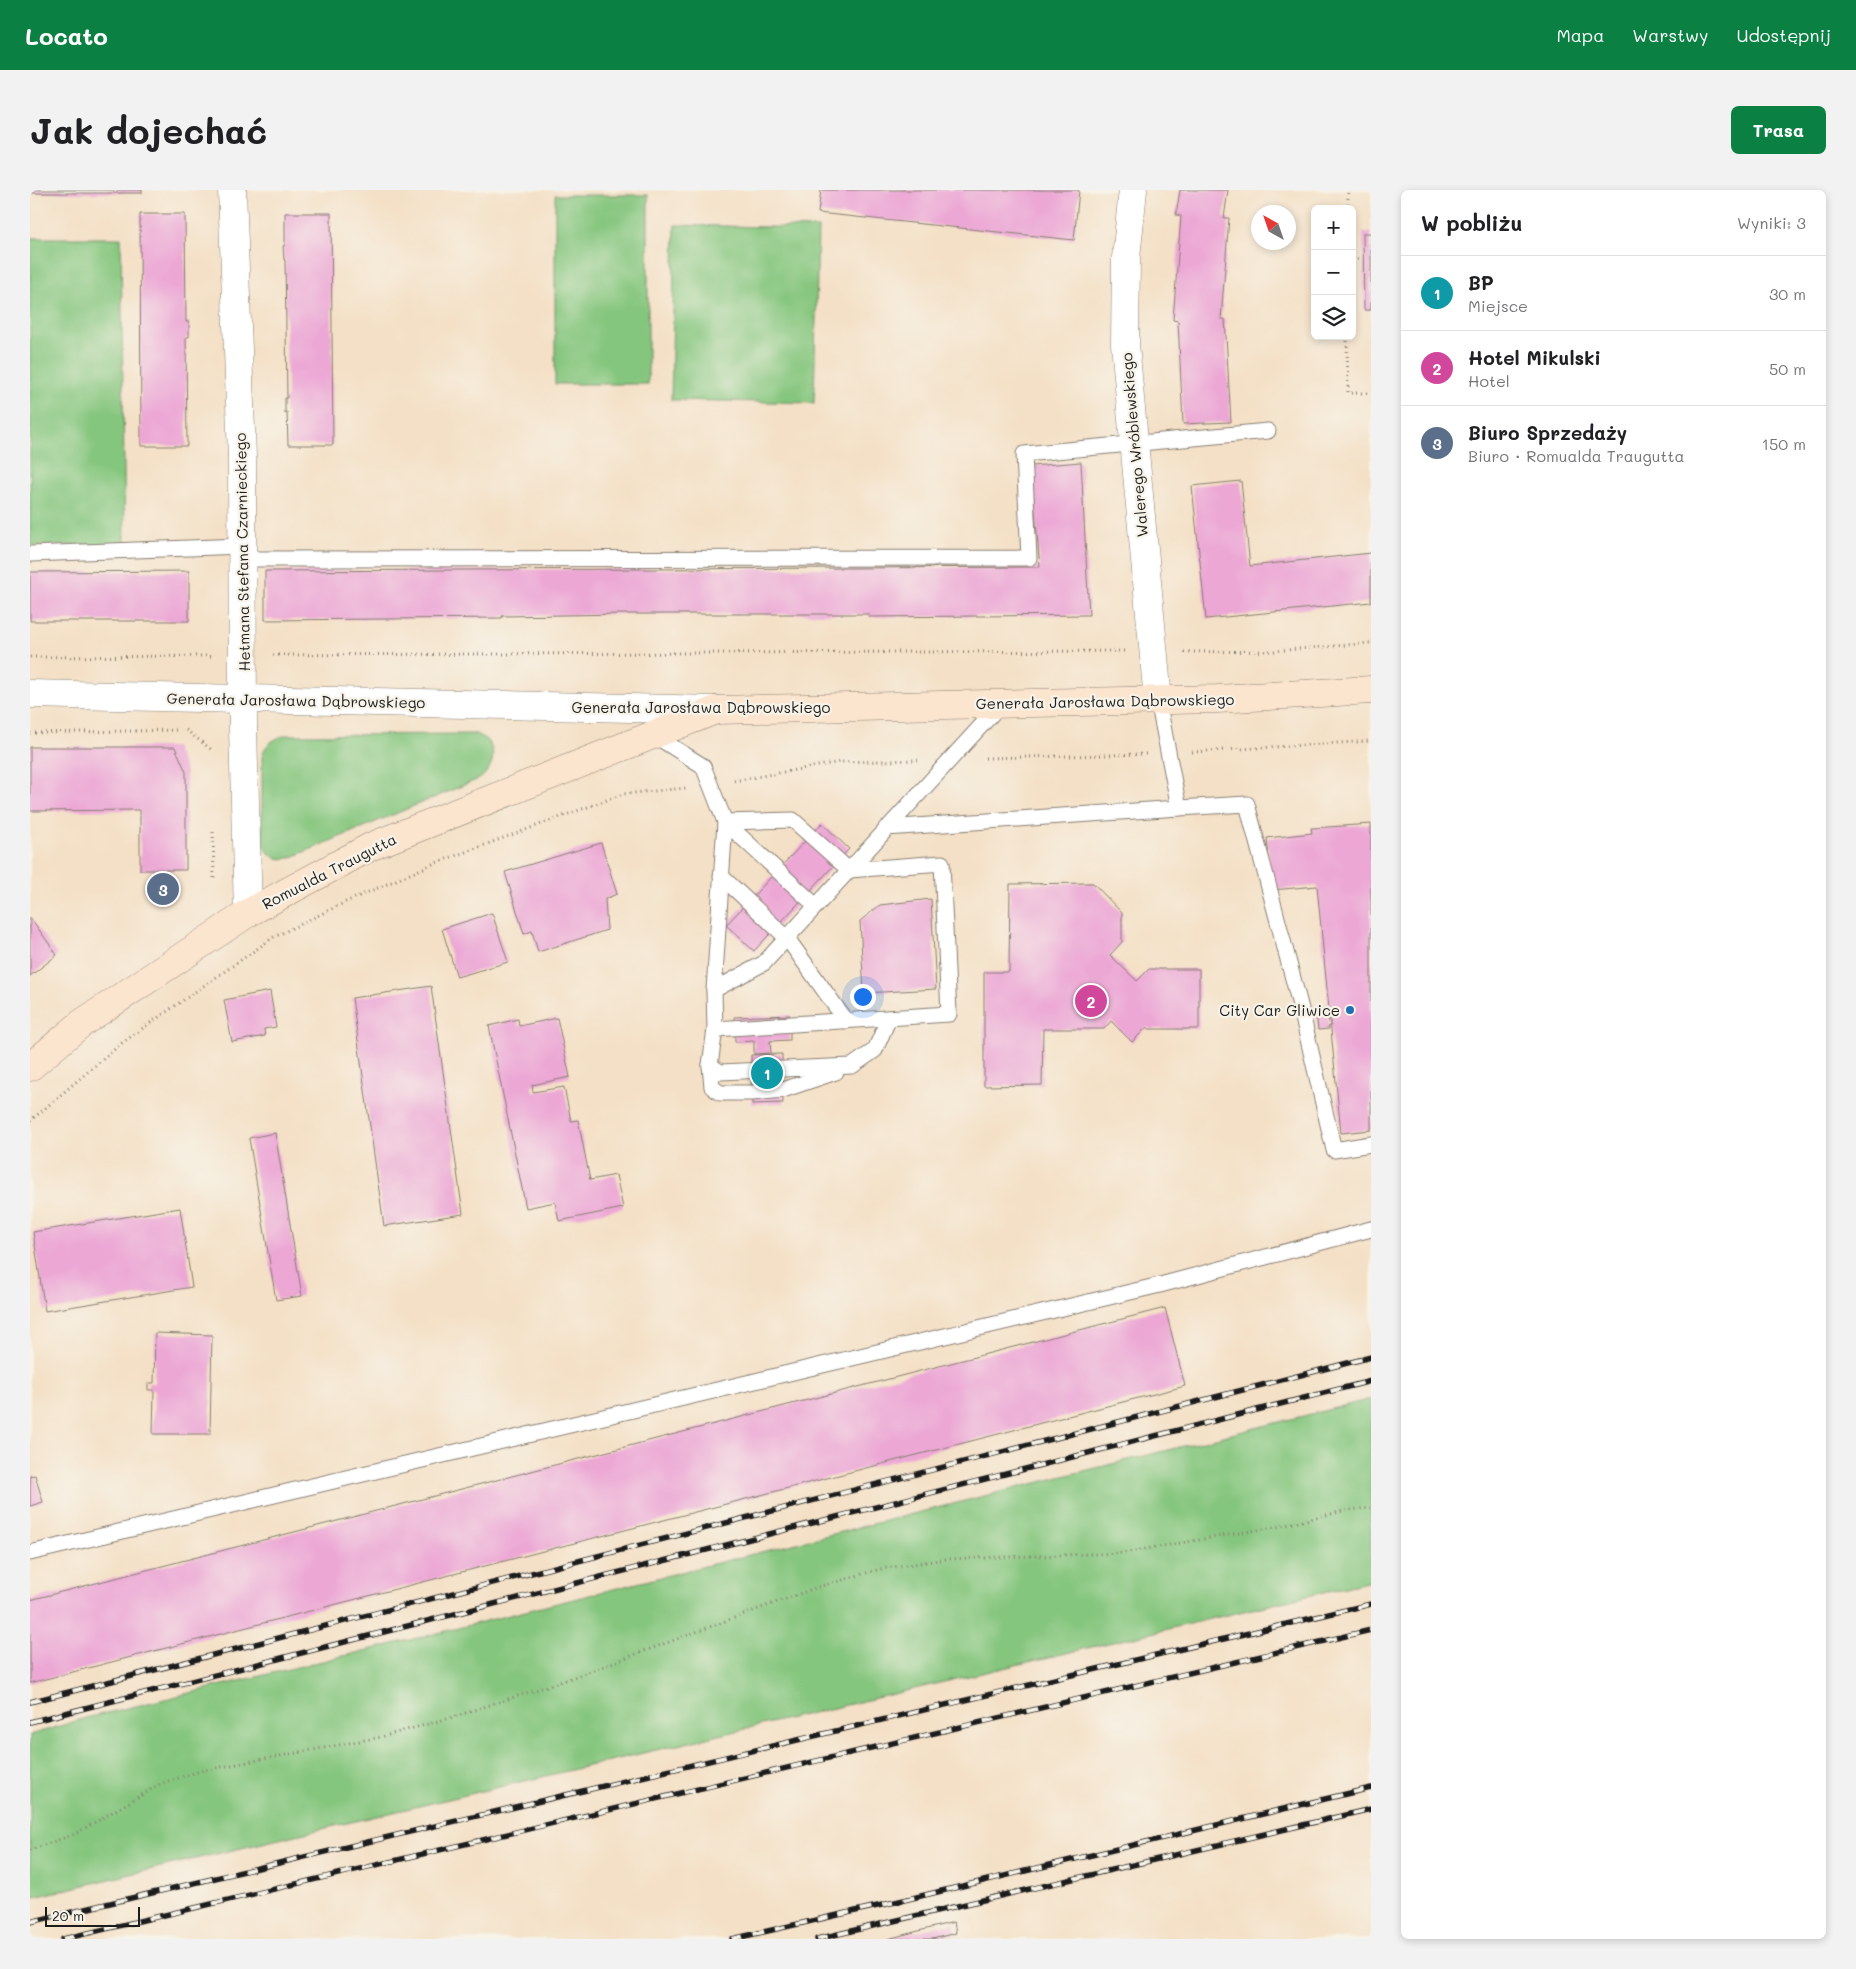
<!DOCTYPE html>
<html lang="pl">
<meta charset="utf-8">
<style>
:root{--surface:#fff;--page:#f2f2f2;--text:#202124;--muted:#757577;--line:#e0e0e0;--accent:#0b8043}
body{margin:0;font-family:Mali,sans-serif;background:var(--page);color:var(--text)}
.controls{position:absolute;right:15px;top:15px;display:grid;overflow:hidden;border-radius:8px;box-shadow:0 2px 8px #0003}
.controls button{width:45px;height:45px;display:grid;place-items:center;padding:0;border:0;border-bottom:1px solid var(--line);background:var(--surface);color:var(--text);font:25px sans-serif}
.compass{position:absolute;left:1221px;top:15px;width:45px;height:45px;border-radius:50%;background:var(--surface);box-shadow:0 2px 8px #0003;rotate:320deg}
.scale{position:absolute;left:15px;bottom:12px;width:95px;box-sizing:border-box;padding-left:5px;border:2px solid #1c1c1c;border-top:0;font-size:14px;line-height:18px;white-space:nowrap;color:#1c1c1c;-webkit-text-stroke:4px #f7f3e8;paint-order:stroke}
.you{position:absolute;left:832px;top:806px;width:18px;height:18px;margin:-12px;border:4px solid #fff;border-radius:50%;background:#1a73e8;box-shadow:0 0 0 8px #1a73e833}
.badge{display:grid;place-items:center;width:32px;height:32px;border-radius:50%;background:var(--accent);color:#fff;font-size:16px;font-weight:700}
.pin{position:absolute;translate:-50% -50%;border:2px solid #fff;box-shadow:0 1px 5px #0006}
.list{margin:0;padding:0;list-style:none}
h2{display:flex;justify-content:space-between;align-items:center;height:65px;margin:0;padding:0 20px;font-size:21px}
h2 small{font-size:16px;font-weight:400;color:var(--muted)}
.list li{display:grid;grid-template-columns:32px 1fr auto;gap:15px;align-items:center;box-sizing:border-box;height:75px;padding:0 20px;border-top:1px solid var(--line)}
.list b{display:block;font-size:19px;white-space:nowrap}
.list p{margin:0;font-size:16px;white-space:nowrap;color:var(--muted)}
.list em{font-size:16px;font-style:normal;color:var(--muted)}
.icon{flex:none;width:28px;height:28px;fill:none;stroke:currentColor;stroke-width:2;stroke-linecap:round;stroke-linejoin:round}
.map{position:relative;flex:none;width:1341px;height:1749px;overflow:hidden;border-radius:8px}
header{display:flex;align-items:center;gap:30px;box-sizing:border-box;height:70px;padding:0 25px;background:var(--accent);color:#fff}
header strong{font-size:24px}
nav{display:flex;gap:28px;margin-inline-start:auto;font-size:18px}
.intro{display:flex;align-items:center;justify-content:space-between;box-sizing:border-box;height:120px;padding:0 30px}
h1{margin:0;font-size:35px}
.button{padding:12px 22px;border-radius:8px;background:var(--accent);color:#fff;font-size:18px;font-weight:700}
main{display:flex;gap:30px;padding:0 30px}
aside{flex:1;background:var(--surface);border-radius:8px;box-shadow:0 2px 8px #0003}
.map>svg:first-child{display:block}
.green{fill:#85c67e;stroke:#50714d}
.building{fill:#eca7d5}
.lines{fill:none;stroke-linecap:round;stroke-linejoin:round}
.service-casing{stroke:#887e71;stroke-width:17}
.minor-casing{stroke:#887e71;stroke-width:29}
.tertiary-casing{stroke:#887e71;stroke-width:29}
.secondary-casing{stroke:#887e71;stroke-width:29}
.path{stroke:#887e71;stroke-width:3;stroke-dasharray:1 4;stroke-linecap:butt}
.service{stroke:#fff;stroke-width:15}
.minor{stroke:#fff;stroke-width:28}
.tertiary{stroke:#fff;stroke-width:28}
.secondary{stroke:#fce5cf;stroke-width:28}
.rail-casing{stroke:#1c1c1c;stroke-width:5.5}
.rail{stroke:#f7f3e8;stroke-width:4;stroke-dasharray:11;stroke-linecap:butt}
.poi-dot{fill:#1f6fb2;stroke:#f7f3e8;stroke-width:2}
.labels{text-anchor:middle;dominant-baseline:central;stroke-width:4.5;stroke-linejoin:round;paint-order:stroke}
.street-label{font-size:15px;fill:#1c1c1c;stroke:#f7f3e8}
.poi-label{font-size:15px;fill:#1c1c1c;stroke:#f7f3e8;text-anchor:end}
</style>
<header>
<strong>Locato</strong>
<nav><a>Mapa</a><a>Warstwy</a><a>Udostępnij</a></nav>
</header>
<div class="intro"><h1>Jak dojechać</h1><a class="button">Trasa</a></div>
<main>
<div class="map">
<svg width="1341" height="1749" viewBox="0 0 1341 1749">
<rect width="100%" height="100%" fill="#f7f3e8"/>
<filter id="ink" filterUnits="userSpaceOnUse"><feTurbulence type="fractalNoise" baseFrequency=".02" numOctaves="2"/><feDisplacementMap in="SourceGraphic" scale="10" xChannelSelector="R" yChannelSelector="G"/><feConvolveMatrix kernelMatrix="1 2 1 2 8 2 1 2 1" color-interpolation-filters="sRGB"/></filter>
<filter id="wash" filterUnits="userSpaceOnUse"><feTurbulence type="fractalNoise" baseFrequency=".0096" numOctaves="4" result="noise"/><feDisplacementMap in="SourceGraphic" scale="20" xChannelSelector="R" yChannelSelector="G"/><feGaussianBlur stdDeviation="1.12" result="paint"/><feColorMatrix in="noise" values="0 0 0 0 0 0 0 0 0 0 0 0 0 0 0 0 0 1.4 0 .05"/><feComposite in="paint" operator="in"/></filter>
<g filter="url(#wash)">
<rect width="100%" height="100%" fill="#f4e0c6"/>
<g class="green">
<rect x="525" y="5" width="93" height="189"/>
<polygon points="645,35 788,38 784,213 641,210"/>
<polygon points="0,48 91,48 95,354 0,356"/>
<path d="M446 544C468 552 467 574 451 588L262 667C247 672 239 666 232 653V567C234 554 245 548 257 545Z"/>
<polygon points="1341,1209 1341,1391 0,1708 0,1545 56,1528 396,1446"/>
</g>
<g id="blocks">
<g class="building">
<rect x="0" y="0" width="112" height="3"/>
<polygon points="791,0 1049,0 1044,50 788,23"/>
<polygon points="1150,0 1198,0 1194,28 1199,28 1191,129 1195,129 1201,232 1153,234 1148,131 1143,130 1151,26 1146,25"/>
<polygon points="255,23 301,23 303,255 258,255 257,222 255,223 255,208 257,208 255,70 254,70 253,56 255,55"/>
<polygon points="110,24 155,24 156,132 159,132 159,147 156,147 157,256 111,256"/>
<polygon points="1333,43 1341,43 1341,120 1334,120"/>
<polygon points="1051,272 1059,425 839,427 838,424 594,424 472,426 472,428 235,430 235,381 1010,377 1001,276"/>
<polygon points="1211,291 1220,376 1341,363 1341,412 1176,429 1162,296"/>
<polygon points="159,381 159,431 0,431 0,382"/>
<polygon points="0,557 145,557 156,582 156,680 110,680 110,620 0,621"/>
<polygon points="792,633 819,659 724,761 696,735"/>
<polygon points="1341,634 1341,940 1311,943 1287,696 1242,700 1237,648 1282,643 1281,638 1283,638"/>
<polygon points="571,653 587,704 575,709 577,740 508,762 502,741 494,744 475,682"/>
<polygon points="1063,693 1092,723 1092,752 1080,765 1107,791 1119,779 1169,779 1169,839 1119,839 1117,837 1102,852 1081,831 1074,839 1013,839 1012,895 954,896 954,782 979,782 980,694"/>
<polygon points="901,709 906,799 834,803 830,731 850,715"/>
<polygon points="462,723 478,772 427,787 412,739"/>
<polygon points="0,727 27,765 0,786"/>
<polygon points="401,796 433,1024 354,1036 322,808"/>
<polygon points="240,801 246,837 234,839 235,846 202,852 194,810"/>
<polygon points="1297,819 1299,839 1288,840 1286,820"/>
<polygon points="760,825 760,850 740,851 741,863 724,864 724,851 705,852 704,827"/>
<polygon points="527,828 540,887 502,895 503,902 534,897 541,931 548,930 560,990 586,985 593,1018 529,1031 525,1012 496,1018 459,836 488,829 489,836"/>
<polygon points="752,864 753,913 722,914 721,865"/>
<polygon points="245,943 272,1106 246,1110 219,948"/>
<polygon points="150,1018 162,1097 15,1121 3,1042"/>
<polygon points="1135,1118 1155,1196 0,1493 0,1410"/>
<polygon points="125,1143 182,1145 180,1244 123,1244 124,1200 118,1200 118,1193 124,1193"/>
<polygon points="5,1285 13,1312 0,1316 0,1286"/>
<polygon points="924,1732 926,1743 902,1749 857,1749"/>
</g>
</g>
</g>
<g filter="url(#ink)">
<use href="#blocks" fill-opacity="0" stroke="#887e71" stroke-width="1"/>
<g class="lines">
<defs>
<g id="service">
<polyline points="0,364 212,356"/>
<polyline points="213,369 999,368 994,264 1238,241"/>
<polyline points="622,544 673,576 695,632 684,800 685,839 919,824 912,673 819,680 763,630 695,632"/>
<polyline points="1149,618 1217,614 1270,815 1304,960 1341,954"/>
<polyline points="695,632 786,716"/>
<polyline points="856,638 1149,618 1128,510"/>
<polyline points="691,686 757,748 816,831"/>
<polyline points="684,800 734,773 972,513"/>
<polyline points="685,839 680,875 690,882 822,876 845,860 859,828"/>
<polyline points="680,875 682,897 690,903 722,903 753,900 806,882"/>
<polyline points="0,1363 1130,1095 1341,1039"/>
</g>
<g id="minor">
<polyline points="202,0 212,267 213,538 218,723"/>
<polyline points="1103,0 1096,68 1095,154 1128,510"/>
</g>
<polyline id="tertiary" points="0,504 686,520"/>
<polyline id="secondary" points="0,877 52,833 218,723 342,656 686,520 1187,509 1341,500"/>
</defs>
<use href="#service" class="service-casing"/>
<use href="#minor" class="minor-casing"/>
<use href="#tertiary" class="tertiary-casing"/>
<use href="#secondary" class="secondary-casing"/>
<g class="path">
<polyline points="1318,19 1318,0"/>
<polyline points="1322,69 1331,69"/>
<polyline points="1317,146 1318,203 1341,203"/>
<polyline points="1154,462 1244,461 1341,453"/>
<polyline points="243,465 1095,461"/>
<polyline points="0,467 184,466"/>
<polyline points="156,540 182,560"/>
<polyline points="0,543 149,540"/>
<polyline points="1162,562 1341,551"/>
<polyline points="955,568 1116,564"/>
<polyline points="704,591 810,572 888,570"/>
<polyline points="183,642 184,689"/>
<polyline points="0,931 93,852 244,747 320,710 403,674 593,604 656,598"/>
<polyline points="0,1660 45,1644 130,1594 170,1581 351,1547 420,1528 536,1490 788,1397 850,1379 916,1369 1092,1363 1256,1335 1317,1320 1341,1318"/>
</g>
<use href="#service" class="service"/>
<use href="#minor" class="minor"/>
<use href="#tertiary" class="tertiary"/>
<use href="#secondary" class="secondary"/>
<defs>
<g id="rail">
<polyline points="0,1512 1341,1167"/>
<polyline points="0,1532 1341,1191"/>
<polyline points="0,1732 1341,1414"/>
<polyline points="33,1749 1341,1440"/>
<polyline points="702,1749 874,1710 1341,1598"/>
<polyline points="787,1749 1341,1619"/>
</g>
</defs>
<use href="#rail" class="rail-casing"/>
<use href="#rail" class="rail"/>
</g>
</g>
<circle class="poi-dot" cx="1320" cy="820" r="5"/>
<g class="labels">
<g class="street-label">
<text transform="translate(1104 255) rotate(-95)">Walerego Wróblewskiego</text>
<text transform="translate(212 362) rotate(-91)">Hetmana Stefana Czarnieckiego</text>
<text transform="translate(266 510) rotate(1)">Generała Jarosława Dąbrowskiego</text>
<text transform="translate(1075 511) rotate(-1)">Generała Jarosława Dąbrowskiego</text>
<text x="671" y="517">Generała Jarosława Dąbrowskiego</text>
<text transform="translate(299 681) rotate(-27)">Romualda Traugutta</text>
</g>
<g class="poi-label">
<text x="1310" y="820">City Car Gliwice</text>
</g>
</g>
</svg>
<div class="controls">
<button>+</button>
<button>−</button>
<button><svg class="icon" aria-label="layers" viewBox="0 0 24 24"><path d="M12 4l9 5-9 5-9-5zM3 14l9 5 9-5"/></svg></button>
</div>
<svg class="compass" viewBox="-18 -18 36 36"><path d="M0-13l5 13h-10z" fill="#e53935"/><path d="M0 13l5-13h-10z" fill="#757577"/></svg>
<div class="scale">20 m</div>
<div class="you"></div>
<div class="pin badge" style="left:737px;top:883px;background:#0f9aa8">1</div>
<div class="pin badge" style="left:1061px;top:811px;background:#d1479c">2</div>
<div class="pin badge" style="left:133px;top:699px;background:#5c6f8a">3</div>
</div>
<aside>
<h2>W pobliżu<small>Wyniki: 3</small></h2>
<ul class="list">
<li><span class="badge" style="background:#0f9aa8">1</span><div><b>BP</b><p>Miejsce</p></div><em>30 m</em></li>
<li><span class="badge" style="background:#d1479c">2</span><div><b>Hotel Mikulski</b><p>Hotel</p></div><em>50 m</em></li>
<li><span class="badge" style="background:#5c6f8a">3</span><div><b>Biuro Sprzedaży</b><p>Biuro · Romualda Traugutta</p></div><em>150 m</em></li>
</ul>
</aside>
</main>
